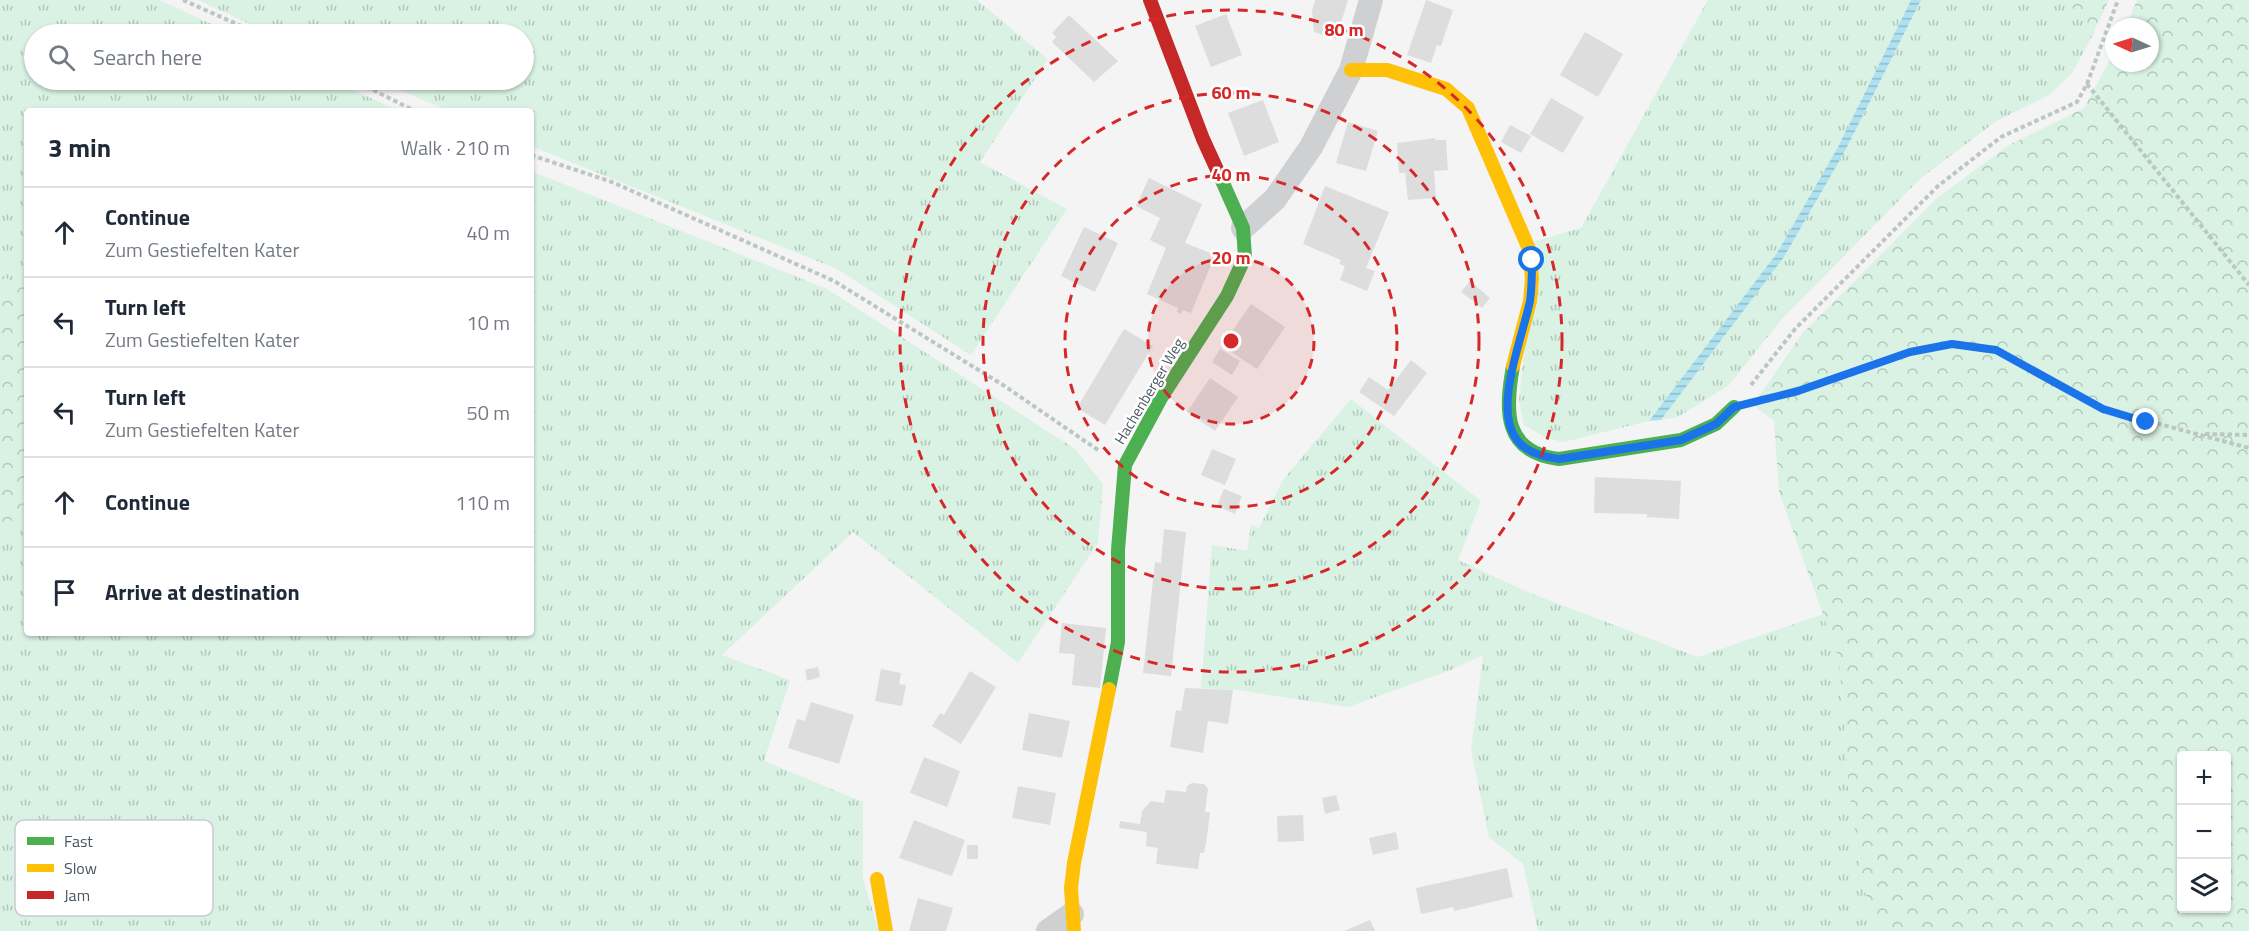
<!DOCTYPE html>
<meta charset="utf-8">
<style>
:root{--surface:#fff;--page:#f2f2f3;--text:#1f2937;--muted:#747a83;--line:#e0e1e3}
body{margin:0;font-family:"Titillium Web",sans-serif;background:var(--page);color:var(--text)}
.controls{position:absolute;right:18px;bottom:18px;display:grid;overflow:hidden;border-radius:6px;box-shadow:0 2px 4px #0004}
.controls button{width:54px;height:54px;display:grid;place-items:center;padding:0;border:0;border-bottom:2px solid var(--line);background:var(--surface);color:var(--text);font:30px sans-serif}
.compass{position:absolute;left:2105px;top:18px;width:54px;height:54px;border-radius:50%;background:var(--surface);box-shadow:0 2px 4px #0004;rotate:274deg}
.stop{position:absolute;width:18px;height:18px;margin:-14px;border:4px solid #1a73e8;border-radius:50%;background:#fff}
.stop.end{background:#1a73e8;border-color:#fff;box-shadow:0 2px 6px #0008}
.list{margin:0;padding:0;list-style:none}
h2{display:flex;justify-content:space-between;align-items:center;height:78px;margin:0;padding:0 24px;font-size:26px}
h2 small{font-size:20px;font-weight:400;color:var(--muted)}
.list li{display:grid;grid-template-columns:39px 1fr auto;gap:18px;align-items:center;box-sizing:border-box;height:90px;padding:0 24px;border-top:2px solid var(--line)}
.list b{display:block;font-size:22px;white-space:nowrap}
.list p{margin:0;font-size:20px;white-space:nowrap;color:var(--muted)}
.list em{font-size:20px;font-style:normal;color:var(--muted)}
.icon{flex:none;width:33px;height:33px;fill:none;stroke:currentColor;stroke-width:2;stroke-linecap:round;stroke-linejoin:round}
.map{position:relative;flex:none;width:2249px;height:931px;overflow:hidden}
.search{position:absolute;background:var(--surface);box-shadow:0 2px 4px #0004;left:24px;top:24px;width:510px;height:66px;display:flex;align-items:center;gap:15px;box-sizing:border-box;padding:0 21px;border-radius:33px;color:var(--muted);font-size:22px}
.panel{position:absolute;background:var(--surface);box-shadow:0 2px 4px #0004;left:24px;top:108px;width:510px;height:528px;border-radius:6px}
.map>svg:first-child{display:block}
.grass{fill:url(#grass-tufts)}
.forest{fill:url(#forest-crowns);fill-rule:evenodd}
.water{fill:url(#water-rules)}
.building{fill:#ddddde}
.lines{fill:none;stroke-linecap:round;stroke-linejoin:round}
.path{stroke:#bcc7c4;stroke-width:4;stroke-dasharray:4.5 3;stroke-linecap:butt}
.street{stroke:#ced0d2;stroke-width:24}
.fast{stroke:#4caf50;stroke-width:14}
.slow{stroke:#ffc107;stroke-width:14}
.jam{stroke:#c62828;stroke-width:14}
.route{stroke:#1a73e8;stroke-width:8}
.ring{fill:none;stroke:#d62828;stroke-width:3;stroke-dasharray:10 8}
.labels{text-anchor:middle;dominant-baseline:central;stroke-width:5;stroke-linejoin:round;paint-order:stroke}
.street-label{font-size:15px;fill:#4a5661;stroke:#fff}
.key{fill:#fff;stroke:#c9ccd0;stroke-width:1.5}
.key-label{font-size:16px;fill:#4a5661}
.centre{fill:#d62828;stroke:#fff;stroke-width:3}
.ring-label{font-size:18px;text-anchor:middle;font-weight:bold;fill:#d62828;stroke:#fff;stroke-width:5;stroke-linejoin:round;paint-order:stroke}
</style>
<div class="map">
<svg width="2249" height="931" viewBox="0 0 2249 931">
<defs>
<pattern id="grass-tufts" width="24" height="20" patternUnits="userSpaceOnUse" patternTransform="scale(1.5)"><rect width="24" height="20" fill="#d9f2e3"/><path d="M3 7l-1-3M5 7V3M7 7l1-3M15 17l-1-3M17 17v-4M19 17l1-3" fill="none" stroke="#b2c7bb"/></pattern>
<pattern id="forest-crowns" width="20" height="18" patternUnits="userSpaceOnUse" patternTransform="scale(1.5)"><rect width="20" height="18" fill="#d9f2e3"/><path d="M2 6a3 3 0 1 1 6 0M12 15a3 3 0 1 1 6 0" fill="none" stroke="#b2c7bb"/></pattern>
<pattern id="water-rules" width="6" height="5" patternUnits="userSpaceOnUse" patternTransform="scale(1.5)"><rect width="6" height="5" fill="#aee2f0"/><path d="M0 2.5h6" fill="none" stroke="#90bac6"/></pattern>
</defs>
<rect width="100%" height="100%" fill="#f4f4f4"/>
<g class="grass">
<polygon points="0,0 159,0 233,34 34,34 34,80 330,80 400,111 27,111 27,289 0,275"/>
<polygon points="198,0 977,0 1048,59 980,162 1067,209 971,355 837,269 531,146 531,111 449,111 376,80 524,80 524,34 272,34"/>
<polygon points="1708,0 1911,0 1838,147 1777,253 1649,421 1563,442 1547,438 1524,425 1519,401 1535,241 1581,228"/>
<polygon points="1921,0 2065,0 2095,31 2072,73 2049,95 1995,122 1920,179 1782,319 1729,385 1678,417 1661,420 1784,257 1845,151"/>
<polygon points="531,171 827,289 1075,449 1103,484 1098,543 1018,663 853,532 722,655 790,680 764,761 863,802 863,880 879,931 0,931 0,541 27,495 27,633 531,633"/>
<polygon points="1351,399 1481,501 1458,560 1530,593 1698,657 1823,614 1839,659 1849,790 1861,875 1875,931 1538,931 1523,864 1489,837 1471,750 1483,655 1451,670 1348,707 1238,690 1201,688 1212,545 1247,551 1251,525 1259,528 1283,480"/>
</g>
<g class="forest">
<polygon points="2065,0 2109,0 2094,31"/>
<path d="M2137 0H2249V931H1875L1861 875 1849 790 1839 659 1779 492 1774 421 1753 405 1801 335 1937 198 2009 145 2084 108 2114 52V63H2150V27H2126ZM2182 756H2226V908H2182Z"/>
<polygon points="0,275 27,289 27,495 0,541"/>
</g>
<polygon class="water" points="1911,0 1921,0 1845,151 1784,257 1661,420 1649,421 1777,253 1838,147"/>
<g class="building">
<polygon points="1315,0 1348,0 1336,39 1314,32 1312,11"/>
<polygon points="1426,0 1453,10 1441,46 1437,45 1431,63 1407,55"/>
<polygon points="1226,14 1242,55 1211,67 1195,26"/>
<polygon points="1069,15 1118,61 1094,82 1052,42 1056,37 1052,33"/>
<polygon points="1585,32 1623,54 1598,97 1560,75"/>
<polygon points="1551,98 1584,117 1563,153 1530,134"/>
<polygon points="1263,100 1279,142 1244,156 1228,113"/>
<polygon points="1348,122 1378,131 1366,171 1336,163"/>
<polygon points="1510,125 1531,136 1521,153 1501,142"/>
<polygon points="1435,138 1435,140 1446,140 1448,170 1434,171 1436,198 1408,200 1405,173 1399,173 1397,143"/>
<polygon points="1149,178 1202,204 1185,243 1215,255 1191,313 1183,310 1181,314 1177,312 1178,308 1147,294 1166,248 1150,240 1160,218 1136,206"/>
<polygon points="1325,186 1389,212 1366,268 1375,271 1367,291 1340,280 1345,266 1339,264 1341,260 1303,244"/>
<polygon points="1084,227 1118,243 1095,292 1061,276"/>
<polygon points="1470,281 1490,298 1482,308 1461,292"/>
<polygon points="1251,304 1285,327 1257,369 1222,346"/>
<polygon points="1124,329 1153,346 1105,425 1077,408"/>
<polygon points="1220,349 1240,361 1232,375 1212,362"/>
<polygon points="1411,360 1427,373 1394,416 1359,392 1369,377 1388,390"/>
<polygon points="1210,378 1238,397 1215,431 1187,412"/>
<polygon points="1212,449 1236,459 1225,485 1201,475"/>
<polygon points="1595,477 1681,481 1679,519 1647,517 1647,514 1594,513"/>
<polygon points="1224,489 1242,496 1235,514 1217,506"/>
<polygon points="1164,529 1186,532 1171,676 1143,673 1155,562 1161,563"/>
<polygon points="1062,623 1106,628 1100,688 1072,685 1075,654 1059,653"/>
<polygon points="818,667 820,677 807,681 805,670"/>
<polygon points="881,669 901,673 899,684 906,685 902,706 875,701"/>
<polygon points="970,671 996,687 961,744 932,726 940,713 944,715"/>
<polygon points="1185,688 1233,690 1228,724 1208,721 1203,753 1170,747 1176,710 1181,711"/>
<polygon points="811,702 854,715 839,764 788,748 797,719 805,721"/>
<polygon points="1029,713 1070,721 1062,758 1022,750"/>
<polygon points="924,757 960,771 947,807 910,793"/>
<polygon points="1192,783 1204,784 1208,789 1205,812 1210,812 1207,837 1204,853 1200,853 1198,869 1156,864 1158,848 1146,846 1147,832 1119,828 1120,821 1140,824 1142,811 1151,801 1164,803 1166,790 1186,792 1187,786"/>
<polygon points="1018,786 1056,793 1050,825 1012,818"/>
<polygon points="1336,795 1340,810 1325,814 1322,798"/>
<polygon points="1303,815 1304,841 1278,842 1277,816"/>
<polygon points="914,820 965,840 952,876 899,858"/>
<polygon points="1396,832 1399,849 1373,855 1369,838"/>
<rect x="967" y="845" width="11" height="14"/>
<polygon points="1507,868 1513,897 1454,911 1453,907 1421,914 1416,888"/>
<polygon points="918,898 953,908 946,931 909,931"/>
<polygon points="1370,920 1375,931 1344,931"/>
</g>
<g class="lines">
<g class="path">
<polyline points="183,0 259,34"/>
<polyline points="353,80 415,111"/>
<polyline points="2087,84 2249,285"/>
<polyline points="531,155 612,182 834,281 1003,385 1098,450"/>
<polyline points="1751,385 1795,329 1938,186 2001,137 2077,102 2087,84 2118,0"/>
<polyline points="1763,400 1798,391 1910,352 1952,344 1996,350 2103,409 2249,448"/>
<polyline points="2205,434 2249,435"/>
</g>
<g class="street">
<polyline points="1243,228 1275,199 1311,147 1351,70 1371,0"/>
<polyline points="1048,931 1072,914"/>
</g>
<g class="fast">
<path d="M1513 366C1505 411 1503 452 1559 459L1681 440 1716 424 1734 407"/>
<polyline points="1109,689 1118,642 1118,550 1125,465 1161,398 1227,296 1245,257 1243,228 1219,174"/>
</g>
<g class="slow">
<polyline points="1351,70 1387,70 1446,89 1468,108 1529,249 1532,278 1530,301 1513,366"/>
<polyline points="877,879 886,931"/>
<polyline points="1074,931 1071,888 1074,863 1109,689"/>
</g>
<polyline class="jam" points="1150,0 1203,139 1219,174"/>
</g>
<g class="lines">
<path class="route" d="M1532 260C1532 274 1532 287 1530 301 1523 336 1494 405 1515 437 1524 452 1543 457 1559 459L1681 440 1716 424 1734 407 1798 391 1910 352 1952 344 1996 350 2103 409 2146 422"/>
</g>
<circle cx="1231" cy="341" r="83" fill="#d62828" fill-opacity=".12"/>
<g class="ring">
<circle cx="1231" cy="341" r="83"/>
<circle cx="1231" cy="341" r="166"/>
<circle cx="1231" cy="341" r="248"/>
<circle cx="1231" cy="341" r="331"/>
</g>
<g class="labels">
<g class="street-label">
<text transform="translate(1149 391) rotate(-59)">Hachenberger Weg</text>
</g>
</g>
<rect x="15" y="820" width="198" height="96" rx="9" class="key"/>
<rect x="27" y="837" width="27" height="8" fill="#4caf50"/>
<rect x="27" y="864" width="27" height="8" fill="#ffc107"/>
<rect x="27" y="891" width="27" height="8" fill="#c62828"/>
<g class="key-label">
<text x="64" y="847">Fast</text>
<text x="64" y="874">Slow</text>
<text x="64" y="901">Jam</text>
</g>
<circle cx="1231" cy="341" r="9" class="centre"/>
<g class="ring-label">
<text x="1344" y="36">80 m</text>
<text x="1231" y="99">60 m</text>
<text x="1231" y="181">40 m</text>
<text x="1231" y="264">20 m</text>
</g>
</svg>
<div class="controls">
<button>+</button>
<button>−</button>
<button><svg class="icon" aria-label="layers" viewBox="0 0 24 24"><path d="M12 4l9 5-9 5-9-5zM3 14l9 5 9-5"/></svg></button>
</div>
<svg class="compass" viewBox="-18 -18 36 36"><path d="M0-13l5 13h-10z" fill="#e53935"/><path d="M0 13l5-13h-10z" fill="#747a83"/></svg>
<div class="stop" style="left:1532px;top:260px"></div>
<div class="stop end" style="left:2146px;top:422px"></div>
<div class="search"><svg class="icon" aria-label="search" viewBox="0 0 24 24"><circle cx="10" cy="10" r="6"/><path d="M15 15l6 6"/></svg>Search here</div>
<section class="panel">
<h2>3 min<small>Walk · 210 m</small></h2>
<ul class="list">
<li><svg class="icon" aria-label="ahead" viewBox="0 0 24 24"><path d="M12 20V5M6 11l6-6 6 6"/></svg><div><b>Continue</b><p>Zum Gestiefelten Kater</p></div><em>40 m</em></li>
<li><svg class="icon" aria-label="left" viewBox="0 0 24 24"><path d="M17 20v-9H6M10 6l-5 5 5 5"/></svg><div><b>Turn left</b><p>Zum Gestiefelten Kater</p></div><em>10 m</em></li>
<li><svg class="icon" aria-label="left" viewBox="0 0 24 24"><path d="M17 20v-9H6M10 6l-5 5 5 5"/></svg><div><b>Turn left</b><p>Zum Gestiefelten Kater</p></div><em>50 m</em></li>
<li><svg class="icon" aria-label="ahead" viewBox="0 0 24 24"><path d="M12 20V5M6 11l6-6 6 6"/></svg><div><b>Continue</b></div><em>110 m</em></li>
<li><svg class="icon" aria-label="arrive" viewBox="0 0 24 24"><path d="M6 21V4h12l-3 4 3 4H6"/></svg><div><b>Arrive at destination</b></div></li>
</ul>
</section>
</div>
